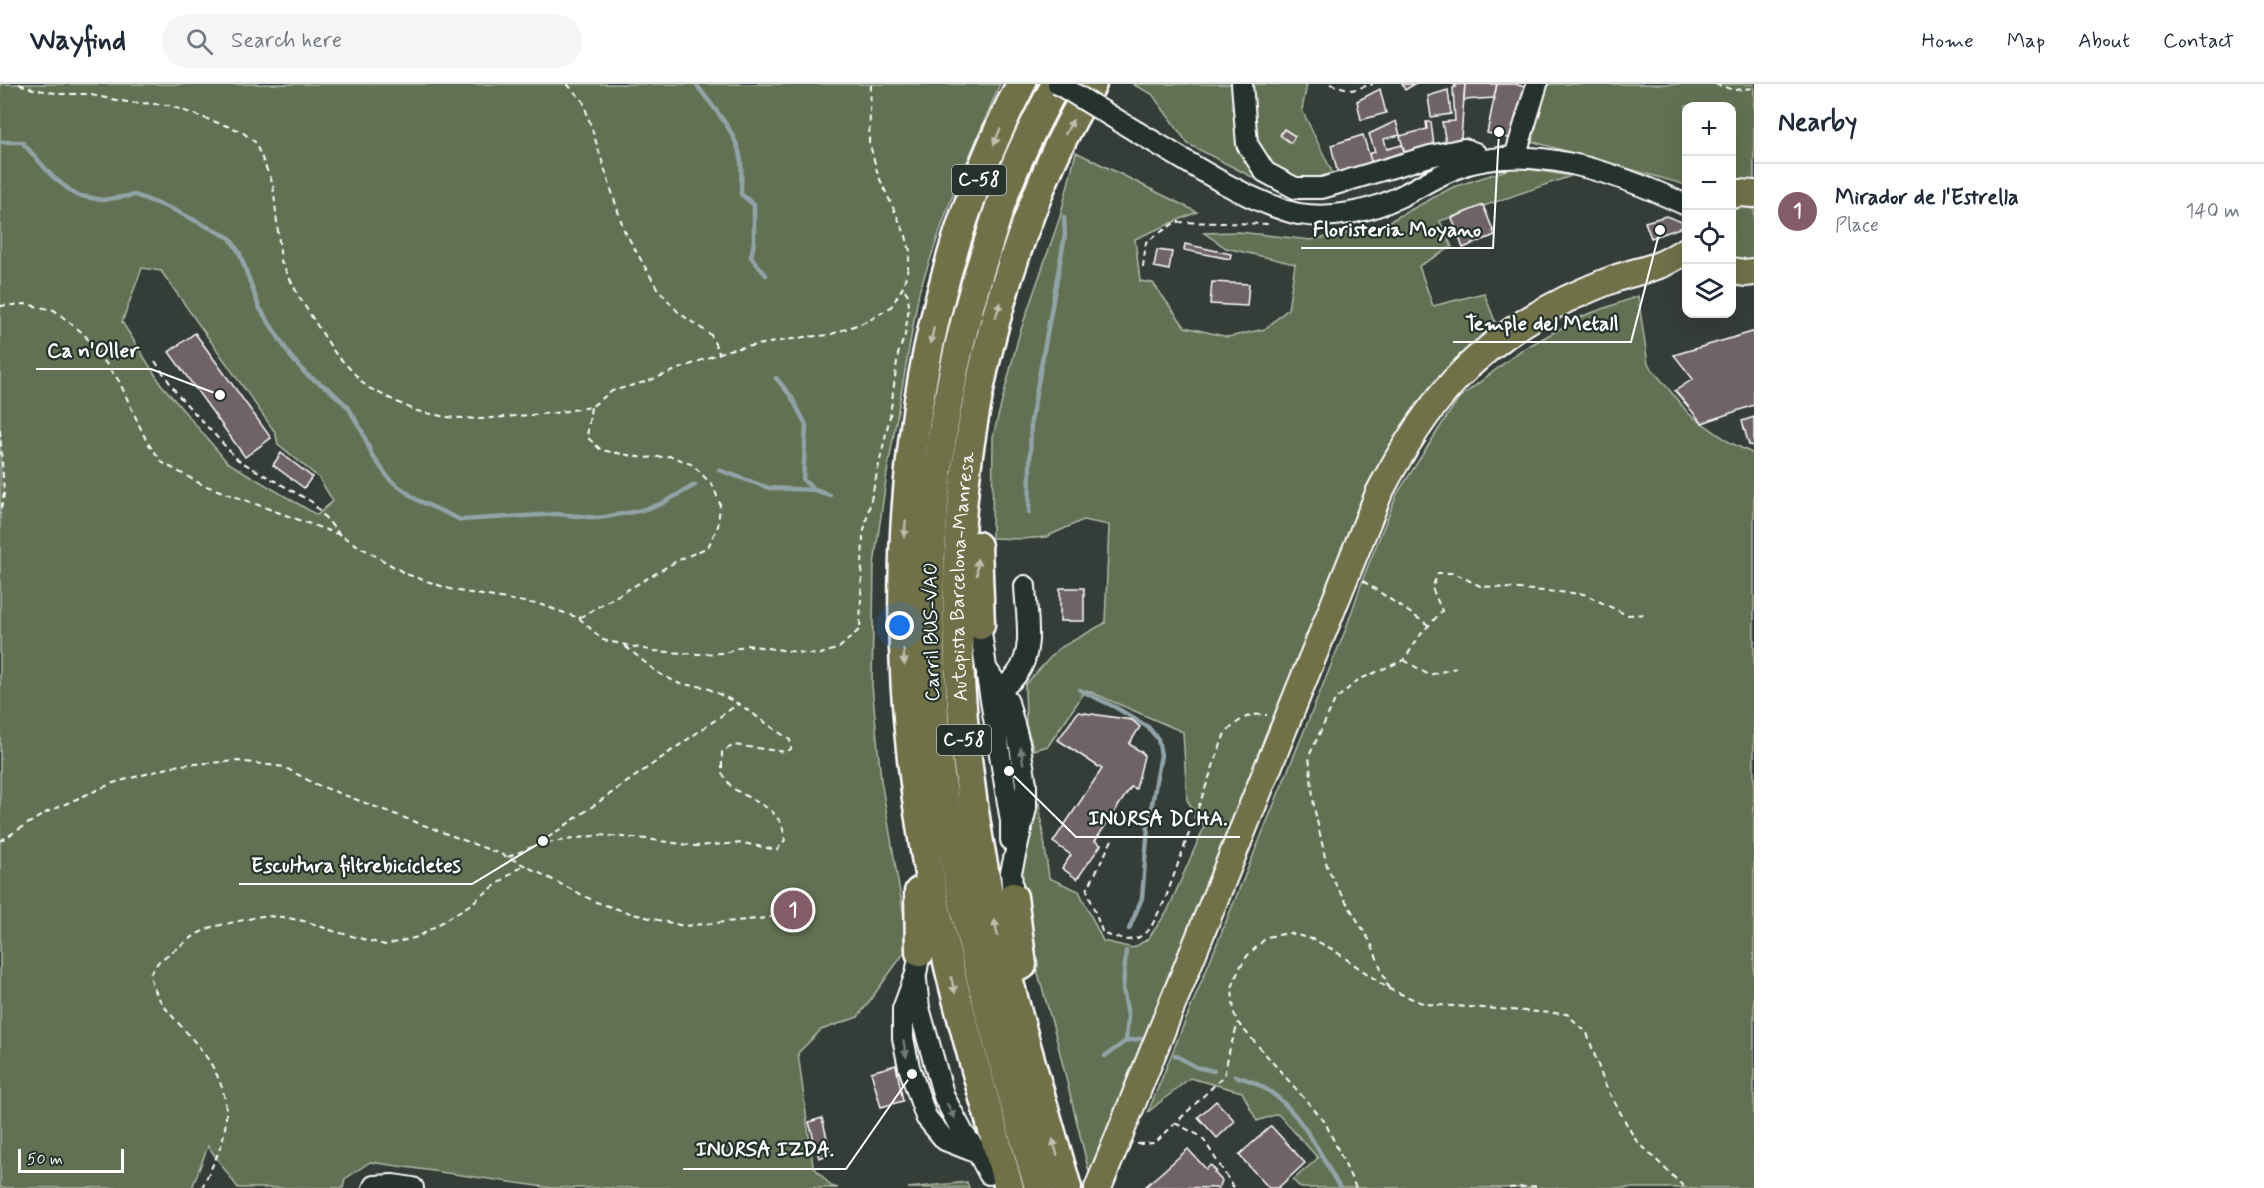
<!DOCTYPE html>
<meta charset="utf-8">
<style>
:root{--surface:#fff;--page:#f6f6f7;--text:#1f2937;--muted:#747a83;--line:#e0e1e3;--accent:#845c67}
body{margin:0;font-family:Mynerve,sans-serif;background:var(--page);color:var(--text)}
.controls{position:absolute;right:18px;top:18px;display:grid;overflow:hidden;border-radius:12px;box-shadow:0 6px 24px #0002}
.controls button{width:54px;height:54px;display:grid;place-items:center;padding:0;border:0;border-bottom:2px solid var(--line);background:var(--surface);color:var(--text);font:30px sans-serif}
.scale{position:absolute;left:18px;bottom:15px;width:106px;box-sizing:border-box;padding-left:6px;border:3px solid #fff;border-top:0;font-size:16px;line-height:21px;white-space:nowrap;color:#fff;-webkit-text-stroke:4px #26332d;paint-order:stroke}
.you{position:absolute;left:900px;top:542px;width:21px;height:21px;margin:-15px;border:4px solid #fff;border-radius:50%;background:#1a73e8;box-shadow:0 0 0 9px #1a73e833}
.badge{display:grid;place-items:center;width:39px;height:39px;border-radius:50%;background:var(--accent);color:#fff;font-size:20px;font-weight:700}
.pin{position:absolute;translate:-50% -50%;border:3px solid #fff;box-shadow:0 2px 6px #0006}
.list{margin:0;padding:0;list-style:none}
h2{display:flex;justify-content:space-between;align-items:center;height:78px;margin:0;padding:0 24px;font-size:26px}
h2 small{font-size:20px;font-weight:400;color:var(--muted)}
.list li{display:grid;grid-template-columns:39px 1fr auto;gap:18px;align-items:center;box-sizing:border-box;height:96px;padding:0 24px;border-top:2px solid var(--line)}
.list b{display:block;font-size:22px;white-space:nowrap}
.list p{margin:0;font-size:20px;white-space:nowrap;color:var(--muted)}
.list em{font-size:20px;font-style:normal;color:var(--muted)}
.icon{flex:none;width:33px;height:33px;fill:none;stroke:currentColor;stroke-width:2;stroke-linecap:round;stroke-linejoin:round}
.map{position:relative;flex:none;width:1754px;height:1104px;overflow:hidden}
header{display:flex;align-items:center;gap:36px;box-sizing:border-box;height:84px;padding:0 30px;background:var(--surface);border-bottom:2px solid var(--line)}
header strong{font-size:28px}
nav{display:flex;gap:33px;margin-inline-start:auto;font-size:21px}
.search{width:420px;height:54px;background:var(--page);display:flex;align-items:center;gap:15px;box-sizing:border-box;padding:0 21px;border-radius:33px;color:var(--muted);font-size:22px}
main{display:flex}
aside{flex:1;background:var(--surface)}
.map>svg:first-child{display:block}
.green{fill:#627153;stroke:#b0b8a9;stroke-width:1.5;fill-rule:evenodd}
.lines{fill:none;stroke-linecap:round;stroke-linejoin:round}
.stream{stroke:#91a3a7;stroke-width:4.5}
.building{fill:#706467;stroke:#fff;stroke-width:1.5}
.minor-casing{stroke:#fff;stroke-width:24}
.major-casing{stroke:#fff;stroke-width:30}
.highway-casing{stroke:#fff;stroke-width:33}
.path{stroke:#fff;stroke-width:2;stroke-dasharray:6 4.5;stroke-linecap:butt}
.minor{stroke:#26332d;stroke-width:20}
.major{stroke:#6f704a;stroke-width:26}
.highway{stroke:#6f704a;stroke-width:28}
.minor-bridge-casing{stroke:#fff;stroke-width:24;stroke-linecap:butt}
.minor-bridge{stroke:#26332d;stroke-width:20}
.oneway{fill:#bebfae}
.oneway2{fill:#727a76}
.labels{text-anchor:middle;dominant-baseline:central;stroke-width:4.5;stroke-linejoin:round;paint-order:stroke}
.shield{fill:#26332d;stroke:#bec2c0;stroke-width:1.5}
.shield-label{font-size:18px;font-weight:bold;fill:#fff}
.street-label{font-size:20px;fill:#fff;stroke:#26332d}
.leader{fill:none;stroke:#fff;stroke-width:2}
.callout-dot{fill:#fff;stroke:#26332d;stroke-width:2}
.callout-label{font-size:21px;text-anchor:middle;font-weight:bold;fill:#fff;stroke:#26332d;stroke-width:4.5;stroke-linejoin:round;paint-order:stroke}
</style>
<header>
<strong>Wayfind</strong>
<div class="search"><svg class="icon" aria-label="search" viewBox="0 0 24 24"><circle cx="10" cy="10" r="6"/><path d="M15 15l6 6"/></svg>Search here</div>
<nav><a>Home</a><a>Map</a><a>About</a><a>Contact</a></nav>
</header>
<main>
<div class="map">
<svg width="1754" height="1104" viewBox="0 0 1754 1104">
<rect width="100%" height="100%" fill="#353d39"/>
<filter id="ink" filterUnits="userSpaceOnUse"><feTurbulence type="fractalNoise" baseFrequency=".0167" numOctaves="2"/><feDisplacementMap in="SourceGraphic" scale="12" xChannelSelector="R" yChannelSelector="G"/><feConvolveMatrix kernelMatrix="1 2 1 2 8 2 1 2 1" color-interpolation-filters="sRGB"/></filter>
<g filter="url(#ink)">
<g class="green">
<path d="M0 0H1000L950 118 919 208 887 389 874 481 872 601 881 696 909 862 858 933 821 946 798 969 813 1082 831 1102 838 1104H552L370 1078 345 1095 343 1104H238L208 1062 192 1104H0ZM142 184 161 187 275 348 278 360 319 394 333 417 317 431 227 378 161 300 122 238Z"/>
<polygon points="1132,0 1307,0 1302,26 1335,94 1294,111 1254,94 1188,60 1152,10"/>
<polygon points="1547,0 1754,0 1754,110 1732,111 1732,22 1686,22 1686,101 1527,56"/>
<polygon points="1076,68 1197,128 1135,155 1140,197 1153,199 1185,243 1228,253 1265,245 1288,225 1295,180 1226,164 1204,149 1239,148 1311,156 1379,143 1453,103 1516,83 1571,92 1440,137 1452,163 1419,182 1433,222 1484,209 1495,237 1418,318 1365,415 1294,590 1265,651 1253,687 1090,1092 1055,949 1026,847 1021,789 1026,757 1039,718 1049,794 1079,807 1103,857 1133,864 1148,855 1167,828 1204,743 1187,716 1183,648 1086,606 1048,662 1034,666 1026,641 1025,601 1058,565 1105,539 1109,441 1083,436 1046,453 1022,455 992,454 993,352 1019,251 1060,133"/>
<polygon points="1739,123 1754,125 1753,176 1732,174 1732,126"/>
<polygon points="1638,212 1648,280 1689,330 1731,359 1754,370 1754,1104 1301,1104 1293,1096 1318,1074 1278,1030 1257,1037 1242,1008 1190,994 1148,1028 1345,547 1365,489 1397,410 1458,315 1520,267 1583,232"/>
<polygon points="967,1098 969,1104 908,1104"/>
</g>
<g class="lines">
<g class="stream">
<path d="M696 0C713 24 737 47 741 77 742 88 741 100 741 110L754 121V158L751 173 766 191"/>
<polyline points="0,58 22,58 53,93 76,111 102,116 135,111 172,125 230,154 240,170 259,223 291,273 307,291 329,305 348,323 362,347 372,371 390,396 417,416 461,436 557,430 599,434 638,427 661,420 695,401"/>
<polyline points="776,294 791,312 806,341 803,396 815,406"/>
<polyline points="719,386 769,404 815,406 830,411"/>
<polyline points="1029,428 1031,337 1065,151 1064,133"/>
<polyline points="1080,606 1115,623 1148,643 1158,655 1161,671 1148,742 1142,814 1129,845"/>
<polyline points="1126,957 1128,932 1123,904 1126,867"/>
<polyline points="1175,971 1196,983 1214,987"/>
<polyline points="1105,972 1126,957 1145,954"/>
<path d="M1235 992C1291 1005 1313 1058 1340 1104"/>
</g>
</g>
<g class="building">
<polygon points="1402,0 1415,0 1405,6"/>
<polygon points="1465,0 1461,54 1446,59 1442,38 1455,37 1453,4 1456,3 1454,1"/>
<polygon points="1465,0 1497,0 1494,14 1464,16"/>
<polygon points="1497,0 1515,0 1528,4 1512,55 1487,49"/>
<polygon points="1380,5 1386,29 1361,36 1357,17"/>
<polygon points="1448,6 1451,30 1431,33 1428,12"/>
<polygon points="1396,37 1400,51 1384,55 1387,65 1402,61 1405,70 1372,80 1368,70 1375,68 1369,50"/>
<polygon points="1426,38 1431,38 1434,62 1405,70 1400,52 1427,45"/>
<polygon points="1284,45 1295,52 1291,59 1280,51"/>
<polygon points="1363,51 1372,80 1338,91 1331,61"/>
<polygon points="1483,121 1495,151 1463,164 1452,134"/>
<polygon points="1666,132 1682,138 1683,143 1651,154 1645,138"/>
<polygon points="1185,160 1231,170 1230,175 1184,166"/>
<polygon points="1157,166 1172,168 1169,186 1154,183"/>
<polygon points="1212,198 1249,200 1247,222 1210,220"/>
<polygon points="1752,248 1754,248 1754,321 1702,339 1675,307 1693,295 1674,271"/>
<polygon points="195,249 271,354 245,373 169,268"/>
<polygon points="1754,333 1754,362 1749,361 1742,337"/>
<polygon points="281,369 312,393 304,404 273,381"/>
<rect x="1060" y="504" width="24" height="33"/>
<polygon points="1078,628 1132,636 1140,643 1129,660 1143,669 1144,672 1136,705 1131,703 1095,757 1101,761 1077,795 1062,784 1071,771 1053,758 1102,685 1058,656"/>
<polygon points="896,981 903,1017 881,1023 871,988"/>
<polygon points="1216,1017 1235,1037 1217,1054 1198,1033"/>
<polygon points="822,1034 831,1070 819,1074 809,1038"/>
<polygon points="1271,1042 1305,1079 1278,1104 1269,1104 1239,1071"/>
<polygon points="1188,1065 1206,1085 1211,1081 1216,1087 1214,1088 1222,1097 1219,1104 1145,1103"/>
</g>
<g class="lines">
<defs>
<g id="minor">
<polyline points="1242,0 1247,60 1265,88 1295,104 1322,104 1430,72 1464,65 1475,69 1482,77"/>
<path d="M1137 48C1181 73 1225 104 1273 122 1282 125 1291 129 1299 130 1331 135 1368 128 1397 114 1416 105 1434 93 1454 85 1526 55 1620 90 1686 121"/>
<polyline points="1515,73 1537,0"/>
<polyline points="980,541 986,584 1008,618 1020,663 1026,700 1026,724 1011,788 1013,813"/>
<polyline points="987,592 1011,737 1011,756"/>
<path d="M1000 606C1006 601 1013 596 1017 590 1035 567 1026 529 1025 502"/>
<polyline points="920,868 916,890 903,925 903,954 909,983 926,1033 945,1056 978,1069 989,1090"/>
<polyline points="916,896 919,924 944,1013 963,1049 978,1069"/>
<polyline points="373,1104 374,1102 393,1101 413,1104"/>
</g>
<g id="major">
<polyline points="1732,111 1739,109 1754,110"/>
<polyline points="1732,187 1745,189 1754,188"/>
<path d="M1098 1104 1379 409C1426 319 1474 260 1567 215 1582 208 1598 201 1614 195 1630 189 1647 186 1662 180 1670 176 1678 171 1686 167"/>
</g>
<g id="highway">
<polyline points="977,462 980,541"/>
<polyline points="919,808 920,868"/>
<polyline points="1013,813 1022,881"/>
<path d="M1009 1104C978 991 943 878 924 761 881 507 901 232 1021 0"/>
<path d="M1039 1104C1006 990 973 877 952 761 948 735 942 708 939 682 918 501 931 331 989 157 995 138 1001 117 1009 98 1022 64 1039 32 1056 0"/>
<path id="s1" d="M1067 1104C1043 1020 1017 936 997 850 937 581 939 337 1050 81 1062 53 1077 27 1092 0"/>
</g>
</defs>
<use href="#minor" class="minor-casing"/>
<use href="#major" class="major-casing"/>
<use href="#highway" class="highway-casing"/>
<g class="path">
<polyline points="19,0 33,5 61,10 86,10 127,18 168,21 241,47 255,58 273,100 281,177 299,213 335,269 367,303 401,320 417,327 446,333 480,335 554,329 591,323 612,307 648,297 728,266 804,253 829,251 870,236 891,223 903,203 908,184 910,167 906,152 878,91 872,68 869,58 871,0"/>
<polyline points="567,0 583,17 624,146 657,204 679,229 711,251 719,269"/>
<polyline points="1330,0 1352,6 1373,0"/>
<polyline points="1715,0 1734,6 1754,4"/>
<polyline points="1143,183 1146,158 1176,138 1272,140"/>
<polyline points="0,222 25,220 54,226 84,250 119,297 147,358 163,379 201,400 340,451 406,490 453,506 542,521 579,534 677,477 708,463 718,442 720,420 713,402 693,381 671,372 644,374 601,366 587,353 591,323"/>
<polyline points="155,277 178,311 238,376 312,418 340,451"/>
<polyline points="0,346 4,410 0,430"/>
<polyline points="1363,497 1428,541"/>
<polyline points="579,534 603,556 654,567 698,570 725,569 746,561 818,571 839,564 860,545 863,451 890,332 898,270 905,251 909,223 908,211 903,203"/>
<polyline points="1404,576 1429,591 1456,584"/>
<path d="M1112 756 1087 806 1103 850 1127 856 1138 854 1150 845 1165 816 1225 649C1238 637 1248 628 1267 631"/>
<polyline points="0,757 47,728 113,699 179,681 238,677 284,683 315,700 508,773 596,818 633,830 684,842 768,834 794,826"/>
<polyline points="539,760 738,620"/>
<polyline points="508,773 539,760 599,751 647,755 695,762 743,759 777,766 785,756 782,740 771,726 732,704 722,689 722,668 734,661 786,668 791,665 790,656 739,620 705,603 680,600 658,589 625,562"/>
<polyline points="1389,905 1371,859 1336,801 1327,782 1314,723 1309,672 1335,616 1358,596 1404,576 1421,550 1442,527 1432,504 1438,489 1454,489 1480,502 1584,510 1627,531 1648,530"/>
<polyline points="1175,1039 1202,1053 1234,1104"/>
<polyline points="1137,1060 1155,1059 1224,992 1230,964 1238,940"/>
<path d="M202 1104C208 1090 216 1076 221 1061 237 1010 213 977 180 941 166 925 154 912 150 890L159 877 197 850 212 843 262 832 283 833 308 838 333 847 385 861 418 853 468 822 524 780"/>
<polyline points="1356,1104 1325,1038 1238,939 1234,929 1232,904 1239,885 1247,872 1267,853 1289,849 1312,855 1332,865 1389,905 1425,920 1567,930 1587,949 1605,1001 1635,1055 1685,1104"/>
<polyline points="1509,1104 1538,1102 1541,1104"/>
</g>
<use href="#minor" class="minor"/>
<use href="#major" class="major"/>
<use href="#highway" class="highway"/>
<defs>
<polyline id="minor-bridge" points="1058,0 1137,48"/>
</defs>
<use href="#minor-bridge" class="minor-bridge-casing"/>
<use href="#minor-bridge" class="minor-bridge"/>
</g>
<defs><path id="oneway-solid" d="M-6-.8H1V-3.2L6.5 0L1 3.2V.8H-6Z" transform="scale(1.5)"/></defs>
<g class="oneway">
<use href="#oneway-solid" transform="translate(1069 43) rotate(-62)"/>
<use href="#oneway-solid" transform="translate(997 53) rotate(112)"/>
<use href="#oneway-solid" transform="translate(998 226) rotate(-73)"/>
<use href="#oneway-solid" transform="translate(932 252) rotate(102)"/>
<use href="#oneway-solid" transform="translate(905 445) rotate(95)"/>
<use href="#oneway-solid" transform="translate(977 483) rotate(-90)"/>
<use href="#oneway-solid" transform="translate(904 573) rotate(86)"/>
<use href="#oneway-solid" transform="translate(996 844) rotate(-102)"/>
<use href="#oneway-solid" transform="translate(953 901) rotate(76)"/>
<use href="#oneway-solid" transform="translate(1055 1063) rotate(-106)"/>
</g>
<g class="oneway2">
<use href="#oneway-solid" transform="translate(1022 672) rotate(-99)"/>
<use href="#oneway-solid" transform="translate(905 965) rotate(79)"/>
<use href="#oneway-solid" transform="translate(951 1027) rotate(62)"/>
</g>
</g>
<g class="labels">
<g class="shield">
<rect x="952" y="81" width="54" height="30" rx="4.5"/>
<rect x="937" y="641" width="54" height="30" rx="4.5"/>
</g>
<g class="shield-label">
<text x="979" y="96">C-58</text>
<text x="964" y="656">C-58</text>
</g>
<g class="street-label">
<text stroke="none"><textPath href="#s1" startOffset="624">Autopista Barcelona-Manresa</textPath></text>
<text transform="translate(932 548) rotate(-91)">Carril BUS-VAO</text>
</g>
</g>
<path class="leader" d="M1499 48L1493 164H1301M1660 146L1631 258H1453M220 311L151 285H36M1009 687L1076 753H1240M543 757L472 800H239M912 990L846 1085H683"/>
<g class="callout-dot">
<circle cx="1499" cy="48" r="6"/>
<circle cx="1660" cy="146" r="6"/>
<circle cx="220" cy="311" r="6"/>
<circle cx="1009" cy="687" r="6"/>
<circle cx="543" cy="757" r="6"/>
<circle cx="912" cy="990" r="6"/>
</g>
<g class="callout-label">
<text x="1397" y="152">Floristeria Moyano</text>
<text x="1542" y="246">Temple del Metall</text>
<text x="93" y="273">Ca n'Oller</text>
<text x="1158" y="741">INURSA DCHA.</text>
<text x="356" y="788">Escultura filtrebicicletes</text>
<text x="765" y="1072">INURSA IZDA.</text>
</g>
</svg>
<div class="controls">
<button>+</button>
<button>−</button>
<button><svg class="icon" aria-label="locate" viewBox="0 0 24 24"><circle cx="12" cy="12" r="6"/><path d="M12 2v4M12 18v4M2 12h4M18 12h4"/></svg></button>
<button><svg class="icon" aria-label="layers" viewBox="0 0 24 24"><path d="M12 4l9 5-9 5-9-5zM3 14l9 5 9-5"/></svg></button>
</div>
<div class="scale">50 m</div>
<div class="you"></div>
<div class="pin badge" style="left:793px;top:826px">1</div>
</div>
<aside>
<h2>Nearby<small></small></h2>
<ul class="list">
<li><span class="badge">1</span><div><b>Mirador de l'Estrella</b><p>Place</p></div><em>140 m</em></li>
</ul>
</aside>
</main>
